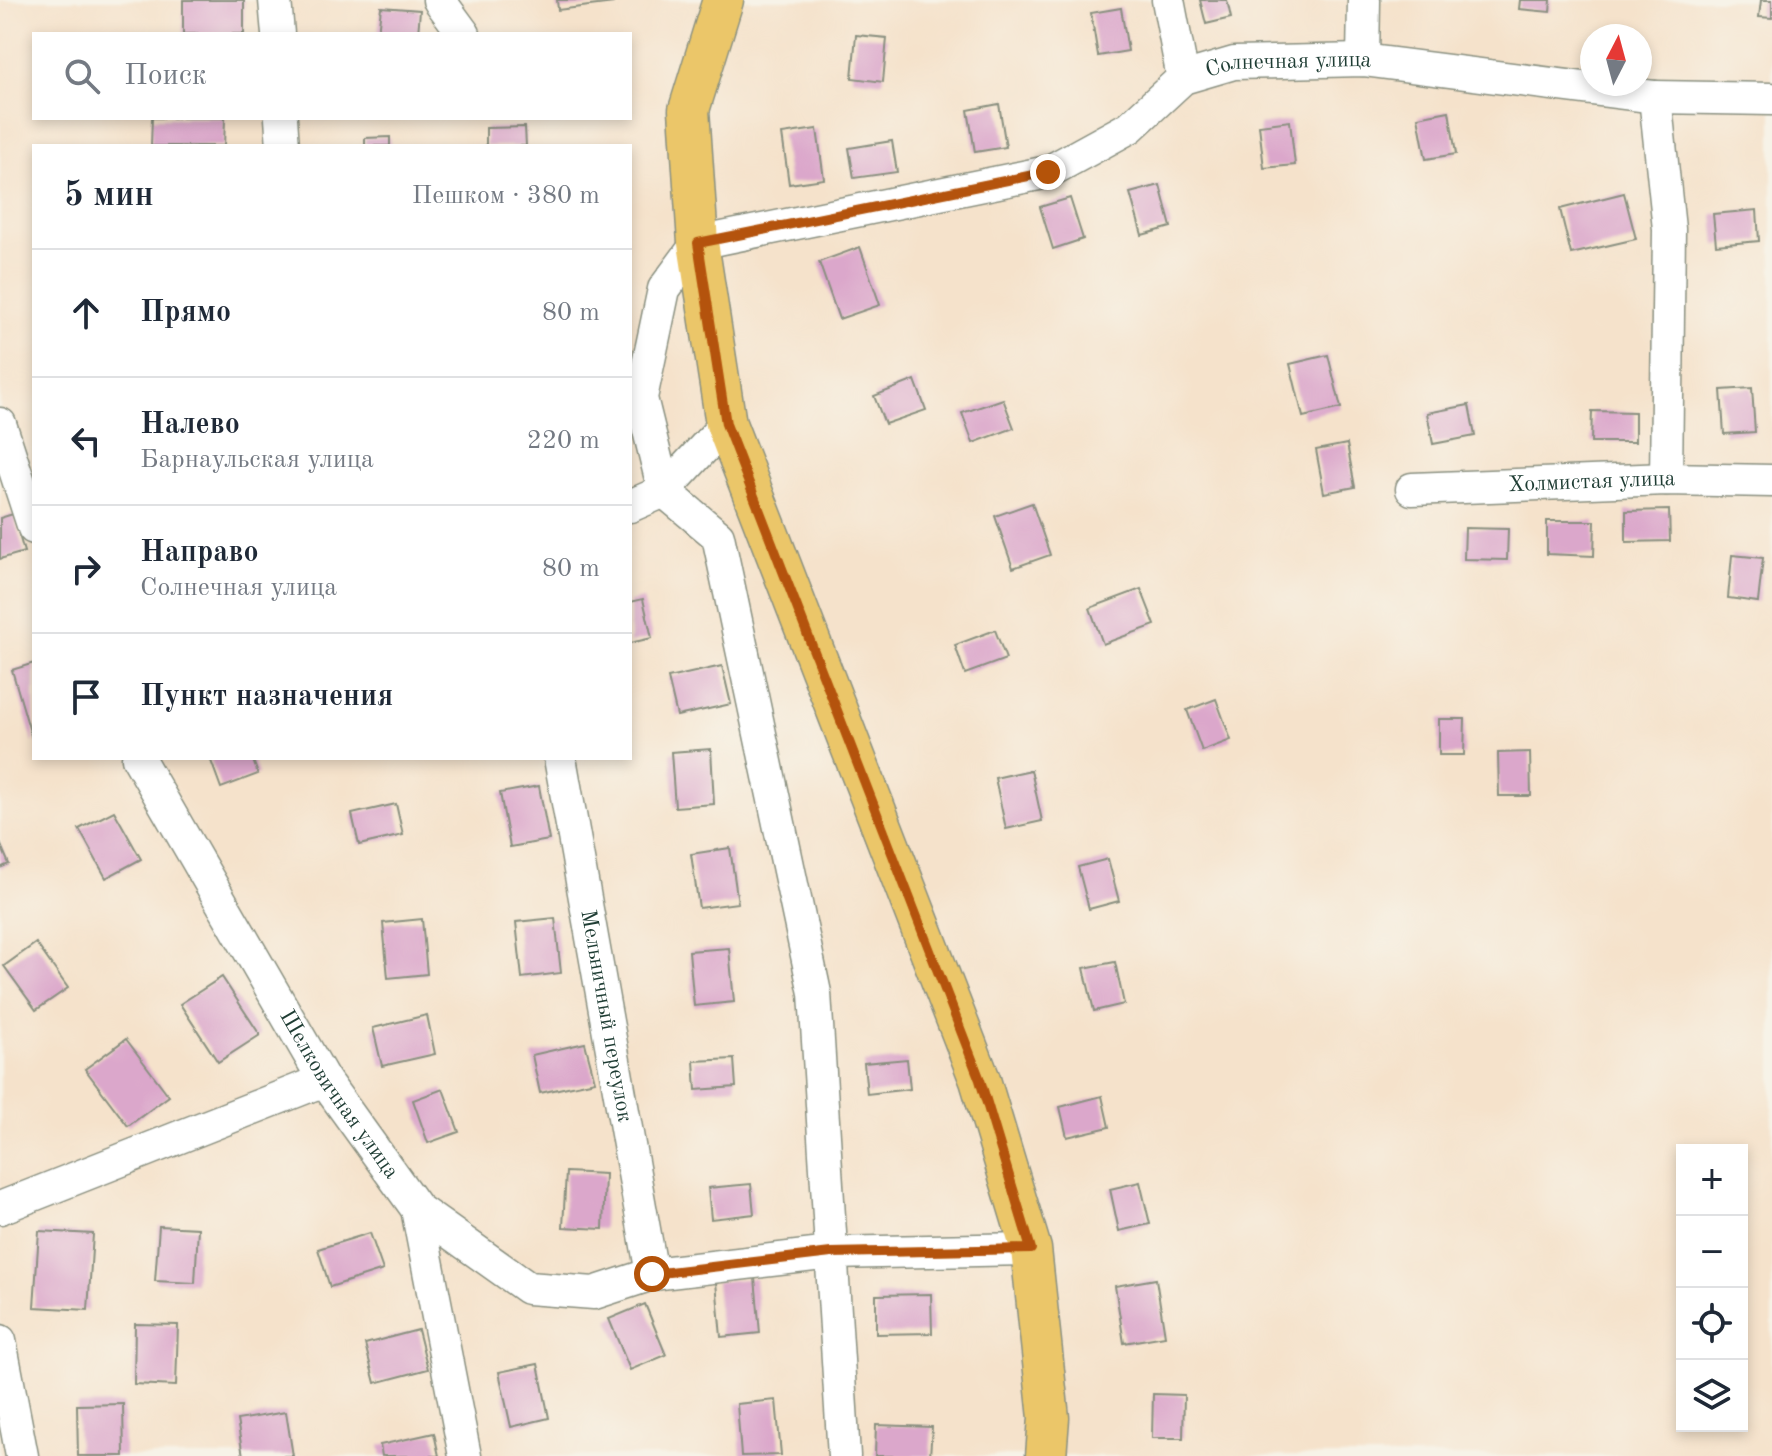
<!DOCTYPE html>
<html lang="ru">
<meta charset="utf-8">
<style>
:root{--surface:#fff;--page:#f2f2f3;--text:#1f2937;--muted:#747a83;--line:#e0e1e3}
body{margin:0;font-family:"Old Standard TT",serif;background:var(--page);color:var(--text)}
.controls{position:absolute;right:24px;bottom:24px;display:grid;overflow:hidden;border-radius:0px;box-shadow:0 4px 12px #0003}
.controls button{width:72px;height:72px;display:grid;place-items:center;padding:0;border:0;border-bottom:2px solid var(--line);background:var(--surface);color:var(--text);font:40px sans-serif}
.compass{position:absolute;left:1580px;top:24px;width:72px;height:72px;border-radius:50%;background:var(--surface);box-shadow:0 4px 12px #0003;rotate:6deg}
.stop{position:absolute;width:24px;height:24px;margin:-18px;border:6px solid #b45309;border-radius:50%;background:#fff}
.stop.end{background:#b45309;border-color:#fff;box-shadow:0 2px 8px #0008}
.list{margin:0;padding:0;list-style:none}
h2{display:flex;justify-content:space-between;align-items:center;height:104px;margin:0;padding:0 32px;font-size:34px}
h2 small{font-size:26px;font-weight:400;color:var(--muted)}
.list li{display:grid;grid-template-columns:52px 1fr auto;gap:24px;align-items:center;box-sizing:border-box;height:128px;padding:0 32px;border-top:2px solid var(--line)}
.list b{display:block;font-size:30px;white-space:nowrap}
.list p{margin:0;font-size:26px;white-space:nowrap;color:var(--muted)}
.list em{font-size:26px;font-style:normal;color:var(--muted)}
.icon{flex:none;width:44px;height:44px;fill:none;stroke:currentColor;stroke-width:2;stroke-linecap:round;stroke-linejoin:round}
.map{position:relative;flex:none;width:1772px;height:1456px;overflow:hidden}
.search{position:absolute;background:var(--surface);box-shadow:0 4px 12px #0003;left:32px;top:32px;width:600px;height:88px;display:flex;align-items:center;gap:20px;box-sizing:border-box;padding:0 28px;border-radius:0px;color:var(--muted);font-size:30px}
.panel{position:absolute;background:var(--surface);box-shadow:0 4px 12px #0003;left:32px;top:144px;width:600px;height:616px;border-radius:0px}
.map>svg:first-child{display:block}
.building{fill:#dba7cb}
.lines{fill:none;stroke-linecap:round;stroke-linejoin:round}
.minor-casing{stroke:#8a9080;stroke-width:35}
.major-casing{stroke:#8a9080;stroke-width:43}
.minor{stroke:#fff;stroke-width:32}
.major{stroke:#ebc669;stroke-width:40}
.route{stroke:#b45309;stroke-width:10}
.labels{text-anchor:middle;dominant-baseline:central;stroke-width:6;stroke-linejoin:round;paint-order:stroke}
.street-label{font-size:22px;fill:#1f3d34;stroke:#f7f3e8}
</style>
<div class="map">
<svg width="1772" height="1456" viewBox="0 0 1772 1456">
<rect width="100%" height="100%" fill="#f7f3e8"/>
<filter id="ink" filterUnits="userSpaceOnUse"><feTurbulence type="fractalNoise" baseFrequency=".0125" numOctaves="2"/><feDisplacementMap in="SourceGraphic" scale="16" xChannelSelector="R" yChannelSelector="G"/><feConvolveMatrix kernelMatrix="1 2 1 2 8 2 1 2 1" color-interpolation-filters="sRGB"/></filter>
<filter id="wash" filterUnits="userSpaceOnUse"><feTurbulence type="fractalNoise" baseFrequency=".006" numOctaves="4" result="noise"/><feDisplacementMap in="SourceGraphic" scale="32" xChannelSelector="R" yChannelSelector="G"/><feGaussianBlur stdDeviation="1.8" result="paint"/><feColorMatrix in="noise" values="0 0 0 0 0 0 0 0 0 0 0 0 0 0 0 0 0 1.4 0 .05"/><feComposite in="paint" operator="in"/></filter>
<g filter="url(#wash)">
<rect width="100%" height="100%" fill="#f5e2cb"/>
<g id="blocks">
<g class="building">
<rect x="183" y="0" width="61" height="34"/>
<polygon points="557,0 613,0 613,3 558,10"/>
<polygon points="1200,0 1227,0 1231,18 1206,24"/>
<polygon points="1520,0 1551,0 1550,12 1519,9"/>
<polygon points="1761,0 1772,0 1772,18 1759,17"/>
<polygon points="381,7 420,10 418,34 378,34"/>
<polygon points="1121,8 1128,51 1098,56 1091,13"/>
<polygon points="856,35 887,38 883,82 852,78"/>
<polygon points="999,104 1006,147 975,152 968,110"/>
<polygon points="1449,111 1456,154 1426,159 1418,117"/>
<polygon points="152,118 225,118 224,146 151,146"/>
<polygon points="1290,121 1295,165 1264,168 1259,125"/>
<polygon points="525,127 526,146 486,146 486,128"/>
<polygon points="817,129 824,179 789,184 782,134"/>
<polygon points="390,137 390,146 365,146 365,138"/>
<polygon points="892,141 897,172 854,178 849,148"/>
<polygon points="1160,185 1171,227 1142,235 1130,193"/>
<polygon points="1624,193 1636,239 1571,254 1560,209"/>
<polygon points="1070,198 1083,239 1053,249 1040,207"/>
<polygon points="1757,210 1759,241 1716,245 1713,214"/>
<polygon points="860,247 880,305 839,319 819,262"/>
<polygon points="1328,355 1341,408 1303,417 1290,364"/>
<polygon points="915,380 926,410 885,424 874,396"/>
<polygon points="1752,388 1755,432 1724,434 1721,390"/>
<polygon points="1003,399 1014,428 973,443 962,413"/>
<polygon points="1469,405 1475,436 1433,444 1427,413"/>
<polygon points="1592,411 1635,412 1635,442 1591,442"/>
<polygon points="1347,444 1355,487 1324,493 1316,450"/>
<polygon points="1032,503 1050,555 1013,568 995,516"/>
<polygon points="1669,510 1670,541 1626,542 1626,511"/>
<polygon points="13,514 24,552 0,559 0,518"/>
<polygon points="1547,521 1595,521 1594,556 1547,554"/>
<polygon points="1465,528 1508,529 1507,560 1464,559"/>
<polygon points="1732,555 1763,558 1758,602 1728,598"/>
<polygon points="1141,589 1155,625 1103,644 1090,608"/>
<polygon points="643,599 652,638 630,643 630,602"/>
<polygon points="995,630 1006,659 965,674 955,645"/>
<polygon points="34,663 34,742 33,742 12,670"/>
<polygon points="722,666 731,704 677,716 668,678"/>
<polygon points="1216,699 1231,740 1202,751 1187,710"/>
<polygon points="1439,719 1465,719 1464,755 1439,755"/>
<polygon points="711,749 714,804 675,807 671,752"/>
<polygon points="1530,752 1531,796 1499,796 1498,753"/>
<polygon points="210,758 252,758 258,774 221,788"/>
<polygon points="1031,770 1042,821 1006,829 995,778"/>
<polygon points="539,786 549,840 510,847 500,793"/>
<polygon points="396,804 403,835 359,845 352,814"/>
<polygon points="114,811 141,859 106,878 79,829"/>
<polygon points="0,843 9,864 0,868"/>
<polygon points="730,848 738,903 699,908 691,854"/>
<polygon points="1108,859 1119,901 1089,909 1078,867"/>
<polygon points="555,918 561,973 522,978 516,922"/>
<polygon points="422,919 427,974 388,978 383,923"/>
<polygon points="36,943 68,988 36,1010 4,966"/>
<polygon points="729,948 734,1002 694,1006 689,951"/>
<polygon points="1115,962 1124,1004 1094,1011 1084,968"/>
<polygon points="222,977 260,1035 218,1062 180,1004"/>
<polygon points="427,1015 435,1054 382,1066 373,1028"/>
<polygon points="126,1039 169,1096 128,1126 85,1069"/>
<polygon points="585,1043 595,1081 540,1093 532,1055"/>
<polygon points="734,1059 736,1087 696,1090 694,1061"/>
<polygon points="907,1059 910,1089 867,1094 864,1063"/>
<polygon points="443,1089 459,1132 428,1143 413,1100"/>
<polygon points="1102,1096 1109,1127 1067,1137 1060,1107"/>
<polygon points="566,1172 605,1174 603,1229 563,1227"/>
<polygon points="1140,1182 1150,1224 1119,1231 1110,1189"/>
<polygon points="751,1184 754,1214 711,1219 708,1188"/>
<polygon points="159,1226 198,1228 195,1283 155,1281"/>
<polygon points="39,1231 93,1234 88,1310 34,1307"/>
<polygon points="370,1233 383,1270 330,1287 318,1249"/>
<polygon points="755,1278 760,1333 721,1337 716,1282"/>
<polygon points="1156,1279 1165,1336 1124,1343 1115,1286"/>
<polygon points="931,1294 932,1333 876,1334 876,1295"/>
<polygon points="645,1304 666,1355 630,1370 609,1319"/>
<polygon points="135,1324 178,1325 176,1386 134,1384"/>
<polygon points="418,1330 428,1369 375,1383 365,1344"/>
<polygon points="538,1364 549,1418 511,1427 499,1372"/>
<polygon points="1153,1394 1184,1395 1183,1438 1152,1438"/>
<polygon points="776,1400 781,1455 741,1456 737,1404"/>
<polygon points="123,1404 124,1456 78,1456 77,1405"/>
<polygon points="286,1412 293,1456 243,1456 237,1420"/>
<polygon points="876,1425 932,1427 930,1456 875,1456"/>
<polygon points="434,1433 439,1456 382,1456 380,1445"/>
</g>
</g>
</g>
<g filter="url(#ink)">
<use href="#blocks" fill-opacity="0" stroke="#8a9080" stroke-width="2"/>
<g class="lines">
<defs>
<g id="minor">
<polyline points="275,0 278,34"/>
<polyline points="439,0 464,34"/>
<polyline points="1168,0 1183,78"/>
<polyline points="1363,60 1364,0"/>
<polyline points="1655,97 1669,229 1666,479"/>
<polyline points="281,118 283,146"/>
<polyline points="0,424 34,528"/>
<path id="s1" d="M1412 489 1666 479 1772 481"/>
<polyline points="630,506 664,491 726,424"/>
<path id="s2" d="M138 758 324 1080 417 1209 465 1456"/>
<path id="s3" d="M560 758 652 1274"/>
<polyline points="0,1208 324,1080"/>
<polyline points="417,1209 528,1288 594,1293 652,1274 831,1253 1031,1249"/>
<polyline points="0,1341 22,1456"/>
<path id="s4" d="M844 1456 815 993 718 536 664 491 641 398 664 289 698 243 1048 172 1130 127 1183 78 1234 63 1363 60 1655 97 1772 99"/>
</g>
<polyline id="major" points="723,0 689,110 698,243 726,424 980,1080 1031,1249 1049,1418 1046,1456"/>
</defs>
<use href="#minor" class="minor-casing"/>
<use href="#major" class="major-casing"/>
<use href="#minor" class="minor"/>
<use href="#major" class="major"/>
</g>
</g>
<g class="lines" filter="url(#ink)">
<polyline class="route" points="652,1274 831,1253 1031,1249 980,1080 726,424 698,243 1048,172"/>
</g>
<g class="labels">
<g class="street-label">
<text stroke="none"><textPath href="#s4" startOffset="1896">Солнечная улица</textPath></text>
<text stroke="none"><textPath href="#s1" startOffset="180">Холмистая улица</textPath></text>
<text stroke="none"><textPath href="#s3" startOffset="262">Мельничный переулок</textPath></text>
<text stroke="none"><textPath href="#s2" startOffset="392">Шелковичная улица</textPath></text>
</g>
</g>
</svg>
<div class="controls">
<button>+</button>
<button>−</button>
<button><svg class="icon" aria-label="locate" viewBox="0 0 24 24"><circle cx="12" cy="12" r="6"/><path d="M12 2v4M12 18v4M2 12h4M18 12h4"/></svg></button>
<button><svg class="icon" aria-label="layers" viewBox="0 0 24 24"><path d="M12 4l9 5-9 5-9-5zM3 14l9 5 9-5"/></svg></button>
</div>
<svg class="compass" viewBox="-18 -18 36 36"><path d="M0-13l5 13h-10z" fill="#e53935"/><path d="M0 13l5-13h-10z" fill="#747a83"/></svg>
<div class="stop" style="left:652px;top:1274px"></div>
<div class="stop end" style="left:1048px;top:172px"></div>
<div class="search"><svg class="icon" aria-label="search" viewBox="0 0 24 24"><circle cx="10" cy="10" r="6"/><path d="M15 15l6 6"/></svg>Поиск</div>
<section class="panel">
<h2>5 мин<small>Пешком · 380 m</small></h2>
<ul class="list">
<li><svg class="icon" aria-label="ahead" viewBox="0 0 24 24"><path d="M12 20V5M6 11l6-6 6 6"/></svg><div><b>Прямо</b></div><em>80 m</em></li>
<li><svg class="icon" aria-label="left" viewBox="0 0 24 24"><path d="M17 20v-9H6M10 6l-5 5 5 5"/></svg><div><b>Налево</b><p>Барнаульская улица</p></div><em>220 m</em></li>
<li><svg class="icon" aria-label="right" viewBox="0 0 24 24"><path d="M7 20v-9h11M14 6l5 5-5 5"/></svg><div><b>Направо</b><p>Солнечная улица</p></div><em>80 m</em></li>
<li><svg class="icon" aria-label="arrive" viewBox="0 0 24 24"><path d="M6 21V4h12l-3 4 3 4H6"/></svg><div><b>Пункт назначения</b></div></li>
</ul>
</section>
</div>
